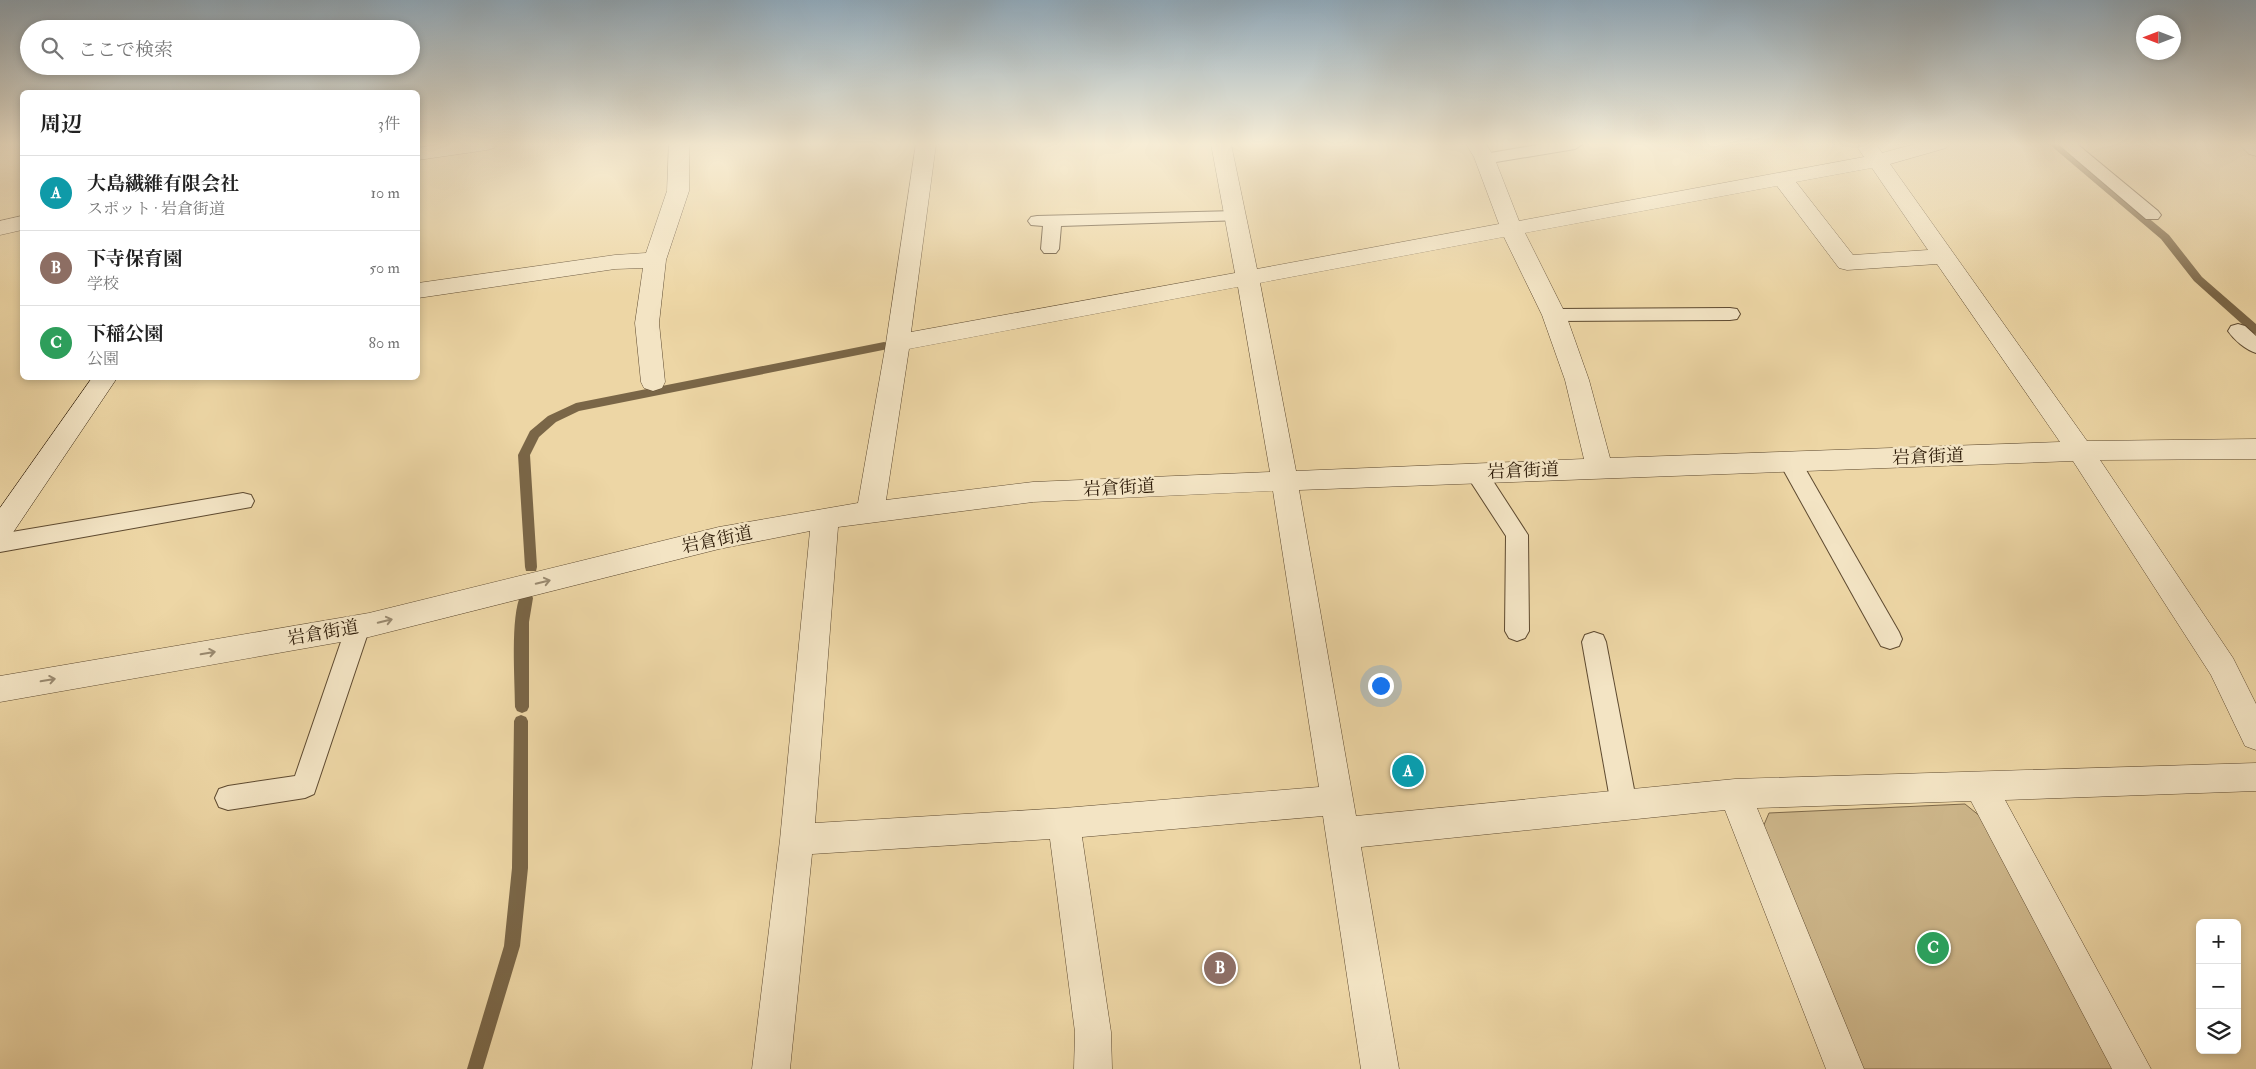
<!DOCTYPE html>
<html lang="ja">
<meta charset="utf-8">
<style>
:root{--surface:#fff;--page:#f2f2f2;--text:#222;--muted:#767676;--line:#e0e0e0;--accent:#8f2418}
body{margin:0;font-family:"IM FELL Double Pica","Noto Serif JP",serif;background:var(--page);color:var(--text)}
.controls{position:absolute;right:15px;bottom:15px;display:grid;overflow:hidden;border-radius:8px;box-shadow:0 2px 8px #0003}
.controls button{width:45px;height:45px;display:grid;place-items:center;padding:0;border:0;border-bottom:1px solid var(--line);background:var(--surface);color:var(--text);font:25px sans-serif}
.compass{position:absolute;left:2136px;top:15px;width:45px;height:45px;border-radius:50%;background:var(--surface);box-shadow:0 2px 8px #0003;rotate:270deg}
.you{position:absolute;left:1380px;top:685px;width:18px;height:18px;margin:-12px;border:4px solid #fff;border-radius:50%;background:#1a73e8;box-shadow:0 0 0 8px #1a73e833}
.badge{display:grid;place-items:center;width:32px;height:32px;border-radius:50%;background:var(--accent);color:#fff;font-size:16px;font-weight:700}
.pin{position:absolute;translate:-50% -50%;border:2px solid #fff;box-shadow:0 1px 5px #0006}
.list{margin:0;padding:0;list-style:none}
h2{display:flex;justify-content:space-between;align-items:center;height:65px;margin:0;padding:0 20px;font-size:21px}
h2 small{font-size:16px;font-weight:400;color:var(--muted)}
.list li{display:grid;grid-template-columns:32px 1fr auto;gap:15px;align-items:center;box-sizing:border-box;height:75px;padding:0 20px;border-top:1px solid var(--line)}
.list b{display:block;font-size:19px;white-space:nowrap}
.list p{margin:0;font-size:16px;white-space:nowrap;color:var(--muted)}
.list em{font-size:16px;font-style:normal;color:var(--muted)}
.icon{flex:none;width:28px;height:28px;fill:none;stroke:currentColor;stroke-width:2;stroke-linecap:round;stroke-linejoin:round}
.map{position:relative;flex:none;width:2256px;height:1069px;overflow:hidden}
.search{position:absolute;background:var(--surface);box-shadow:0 2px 8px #0003;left:20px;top:20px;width:400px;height:55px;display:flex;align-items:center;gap:12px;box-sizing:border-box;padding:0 18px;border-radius:28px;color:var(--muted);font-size:19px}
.panel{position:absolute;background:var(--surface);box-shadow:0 2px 8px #0003;left:20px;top:90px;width:400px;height:290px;border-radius:8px}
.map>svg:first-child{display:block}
.green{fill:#cdb68a;stroke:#7e694a}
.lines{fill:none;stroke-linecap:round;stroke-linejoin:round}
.stream{fill:#7a6647;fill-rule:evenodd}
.service-casing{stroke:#5e4a30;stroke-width:2}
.minor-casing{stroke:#5e4a30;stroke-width:1}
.secondary-casing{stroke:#2e1c09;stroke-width:1}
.service{fill:#f3e4c4;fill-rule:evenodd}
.minor{fill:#f3e4c4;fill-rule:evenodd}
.secondary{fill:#f3e4c4;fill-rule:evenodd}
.oneway{stroke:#9a8a70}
.labels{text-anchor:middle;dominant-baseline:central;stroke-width:5;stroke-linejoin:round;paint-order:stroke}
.street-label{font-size:18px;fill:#2e1c09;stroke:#f3e4c4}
</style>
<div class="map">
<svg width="2256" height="1069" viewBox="0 0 2256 1069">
<rect width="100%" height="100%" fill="#edd6a5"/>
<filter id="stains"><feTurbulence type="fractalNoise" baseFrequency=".004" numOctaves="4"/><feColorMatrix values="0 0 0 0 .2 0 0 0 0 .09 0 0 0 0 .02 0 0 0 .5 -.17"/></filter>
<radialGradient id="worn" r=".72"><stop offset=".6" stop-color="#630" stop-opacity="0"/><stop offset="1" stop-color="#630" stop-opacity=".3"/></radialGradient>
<polygon class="green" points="1965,804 1986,821 2117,1069 1861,1069 1763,827 1769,813"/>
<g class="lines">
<g class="stream">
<polygon points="2049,144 2059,144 2169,235 2202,277 2256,324 2256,334 2252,333 2194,281 2161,239"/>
<polygon points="884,342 888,343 889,346 888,349 579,411 556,422 539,437 530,455 537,567 536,571 526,571 525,567 518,455 530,431 548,416 576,403"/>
<path d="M526 593 531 594 533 598 529 622V707L527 711 522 713 517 711 515 707C515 679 510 617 521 594Z"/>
<polygon points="521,715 526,717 528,721 528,868 520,946 483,1069 467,1069 504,946 512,868 514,721 516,717"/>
</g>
<defs>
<g id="service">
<polygon points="1543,144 1583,144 1575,149 1484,164 1478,163 1476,159 1478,155 1484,154"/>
<polygon points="2058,144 2077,144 2158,211 2161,215 2158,219 2146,219"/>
<polygon points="1236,211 1242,212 1245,216 1242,220 1061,226 1059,249 1056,253 1044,253 1041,249 1043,226 1031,225 1028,221 1031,217 1037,216"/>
<polygon points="1730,308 1737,309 1740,314 1737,319 1730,320 1554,321 1547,320 1544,315 1547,310 1554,309"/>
<path d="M2238 324 2245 326 2256 336V353C2246 350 2234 340 2228 331L2231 326Z"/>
<polygon points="1790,454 1798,456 1899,632 1902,639 1899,646 1890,649 1881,646 1779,462 1782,456"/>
<polygon points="1476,465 1484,467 1528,535 1529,631 1525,638 1517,641 1509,638 1505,631 1506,536 1465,473 1468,467"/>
<polygon points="243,493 251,495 254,501 251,507 0,552 0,534"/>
<polygon points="358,617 366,620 370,627 314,794 305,798 228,810 219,807 215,798 219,789 228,786 295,776 346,627 350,620"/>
<polygon points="1594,632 1603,635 1606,642 1637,805 1633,814 1624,817 1615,814 1611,805 1582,642 1585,635"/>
</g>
<g id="minor">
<polygon points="442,144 497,144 494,148 487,150 418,160 418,148"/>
<polygon points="669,144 689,144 689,191 666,260 659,323 665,382 662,388 653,391 644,388 641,382 635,323 643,268 615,269 418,298 418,283 615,255 646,253 667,191"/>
<path d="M916 144H936L911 332 1235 273 1211 144H1231L1257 269 1499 224 1474 157 1466 144H1486L1494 157 1519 221 1864 157 1858 148 1860 144H1876L1882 153 1915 144H1949L1946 148 1890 164 2087 441 2256 439V459L2100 460 2233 658 2256 704V750L2245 746 2211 675 2073 461 1299 490 1356 816 1735 779 2256 763V791L2005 800 2151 1069H2112L1971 801 1757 808 1864 1069H1826L1725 810 1361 847 1399 1069H1361L1323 816 1082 837 1111 1032 1112 1069H1074L1075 1032 1050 839 812 854 790 1069H752L780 840 810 531 719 549 369 637 0 702V676L369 613 719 527 858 503 886 343ZM1872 168 1928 250 1853 255 1796 182ZM1777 186 1839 268 1847 270 1937 264 2060 442 1610 458 1589 380 1566 315 1525 233ZM1504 237 1542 315 1565 380 1584 459 1296 471 1260 283ZM1238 287 1270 472 1033 482 886 500 909 349ZM1273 491 1319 787 1064 808 815 823 838 527 1033 502Z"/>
<polygon points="2239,144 2256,144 2256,156 2249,154"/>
<polygon points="22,216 22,230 0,235 0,221"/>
</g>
<polygon id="secondary" points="92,378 117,378 10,537 0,540 0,508"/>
</defs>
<use href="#service" class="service-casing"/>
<use href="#minor" class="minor-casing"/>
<use href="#secondary" class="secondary-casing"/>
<use href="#service" class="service"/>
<use href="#minor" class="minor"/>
<use href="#secondary" class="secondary"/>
</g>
<defs><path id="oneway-shaft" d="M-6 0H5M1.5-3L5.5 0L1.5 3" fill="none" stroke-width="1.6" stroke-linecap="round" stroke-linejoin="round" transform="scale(1.25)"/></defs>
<g class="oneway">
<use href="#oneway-shaft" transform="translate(543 582) rotate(-14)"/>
<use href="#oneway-shaft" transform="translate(385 621) rotate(-14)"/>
<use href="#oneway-shaft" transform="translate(208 653) rotate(-10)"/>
<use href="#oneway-shaft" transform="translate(48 680) rotate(-10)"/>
</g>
<linearGradient id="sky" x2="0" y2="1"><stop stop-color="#90a8b8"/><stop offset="0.49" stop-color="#f7edd6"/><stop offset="1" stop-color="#f7edd6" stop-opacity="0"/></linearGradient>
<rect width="2256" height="294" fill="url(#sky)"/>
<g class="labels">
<g class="street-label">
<text transform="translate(1928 457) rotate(-2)">岩倉街道</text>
<text transform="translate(1523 471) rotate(-2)">岩倉街道</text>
<text transform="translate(1119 488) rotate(-3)">岩倉街道</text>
<text transform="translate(717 540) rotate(-12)">岩倉街道</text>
<text transform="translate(323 633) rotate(-10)">岩倉街道</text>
</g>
</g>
<rect width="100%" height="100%" filter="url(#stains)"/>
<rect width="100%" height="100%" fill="url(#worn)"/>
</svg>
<div class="controls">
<button>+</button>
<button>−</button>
<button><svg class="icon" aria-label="layers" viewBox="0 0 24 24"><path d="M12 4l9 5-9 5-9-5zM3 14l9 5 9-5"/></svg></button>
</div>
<svg class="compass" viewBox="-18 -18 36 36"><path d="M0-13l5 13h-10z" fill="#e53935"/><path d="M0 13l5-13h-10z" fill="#767676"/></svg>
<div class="you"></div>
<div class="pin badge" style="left:1408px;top:771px;background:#0f9aa8">A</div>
<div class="pin badge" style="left:1220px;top:968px;background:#8d6e63">B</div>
<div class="pin badge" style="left:1933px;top:948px;background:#2e9e5b">C</div>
<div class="search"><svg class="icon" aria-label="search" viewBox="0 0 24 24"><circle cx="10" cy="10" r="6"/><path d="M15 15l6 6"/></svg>ここで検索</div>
<section class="panel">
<h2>周辺<small>3件</small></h2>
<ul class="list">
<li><span class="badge" style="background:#0f9aa8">A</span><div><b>大島繊維有限会社</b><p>スポット · 岩倉街道</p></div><em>10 m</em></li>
<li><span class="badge" style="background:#8d6e63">B</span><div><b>下寺保育園</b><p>学校</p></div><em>50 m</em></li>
<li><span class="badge" style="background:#2e9e5b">C</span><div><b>下稲公園</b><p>公園</p></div><em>80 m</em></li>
</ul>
</section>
</div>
